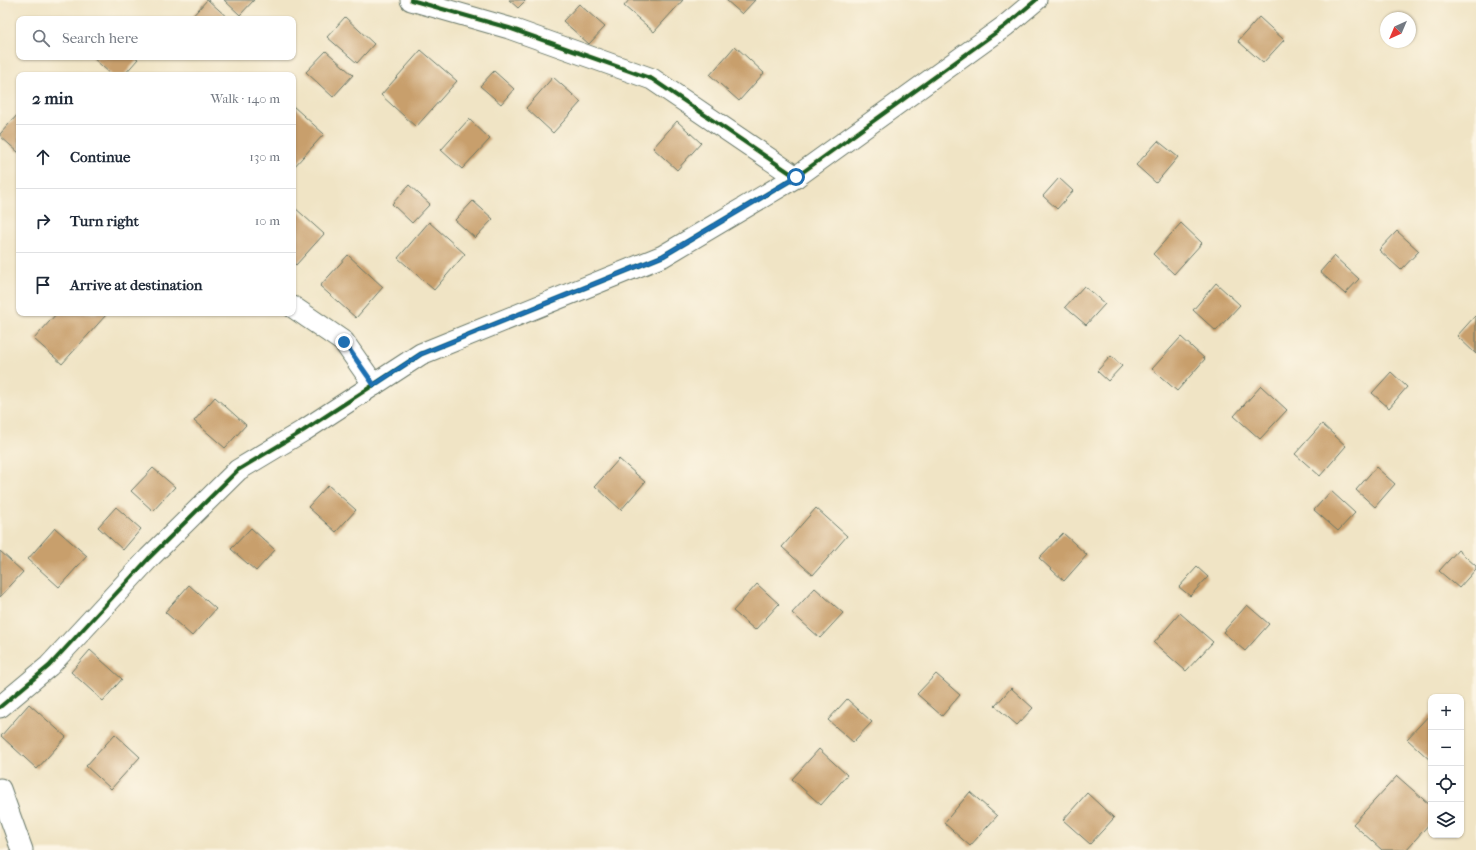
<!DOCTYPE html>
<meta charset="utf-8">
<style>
:root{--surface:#fff;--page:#f6f6f7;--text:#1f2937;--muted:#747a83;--line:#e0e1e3}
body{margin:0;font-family:"IM FELL French Canon",serif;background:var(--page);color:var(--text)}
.controls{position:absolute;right:12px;bottom:12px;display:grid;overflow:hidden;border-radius:8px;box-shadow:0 1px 3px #0004}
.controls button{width:36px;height:36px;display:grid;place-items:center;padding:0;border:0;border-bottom:1px solid var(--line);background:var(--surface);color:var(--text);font:20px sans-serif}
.compass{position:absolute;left:1380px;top:12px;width:36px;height:36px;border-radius:50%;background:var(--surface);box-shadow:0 1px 3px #0004;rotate:224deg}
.stop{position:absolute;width:12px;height:12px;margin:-9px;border:3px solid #1f6fb2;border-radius:50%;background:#fff}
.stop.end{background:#1f6fb2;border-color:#fff;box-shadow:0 1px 4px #0008}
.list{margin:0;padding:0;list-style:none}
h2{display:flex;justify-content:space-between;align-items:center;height:52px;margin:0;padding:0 16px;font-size:17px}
h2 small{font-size:13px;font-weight:400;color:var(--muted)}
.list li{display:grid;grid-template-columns:26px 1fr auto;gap:12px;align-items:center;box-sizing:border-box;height:64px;padding:0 16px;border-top:1px solid var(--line)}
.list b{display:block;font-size:15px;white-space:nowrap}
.list em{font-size:13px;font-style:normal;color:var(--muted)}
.icon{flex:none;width:22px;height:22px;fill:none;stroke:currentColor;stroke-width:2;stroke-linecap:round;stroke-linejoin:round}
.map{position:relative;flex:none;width:1476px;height:850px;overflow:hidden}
.search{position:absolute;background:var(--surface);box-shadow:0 1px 3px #0004;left:16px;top:16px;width:280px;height:44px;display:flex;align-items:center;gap:10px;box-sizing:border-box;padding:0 14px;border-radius:8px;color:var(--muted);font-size:15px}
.panel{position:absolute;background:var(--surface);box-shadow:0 1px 3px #0004;left:16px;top:72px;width:280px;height:244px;border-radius:8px}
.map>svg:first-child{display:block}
.building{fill:#c89f6c}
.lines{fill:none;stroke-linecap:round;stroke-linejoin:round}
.minor-casing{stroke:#687767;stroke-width:23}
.minor{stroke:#fff;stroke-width:21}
.cycleway-casing{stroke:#fcf5e5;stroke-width:6}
.cycleway{stroke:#1b5e20;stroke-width:4}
.route{stroke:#1f6fb2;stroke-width:5}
</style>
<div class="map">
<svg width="1476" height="850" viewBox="0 0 1476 850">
<rect width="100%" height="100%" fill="#fcf5e5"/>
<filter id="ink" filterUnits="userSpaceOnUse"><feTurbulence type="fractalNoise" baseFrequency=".025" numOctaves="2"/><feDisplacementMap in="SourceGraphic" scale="8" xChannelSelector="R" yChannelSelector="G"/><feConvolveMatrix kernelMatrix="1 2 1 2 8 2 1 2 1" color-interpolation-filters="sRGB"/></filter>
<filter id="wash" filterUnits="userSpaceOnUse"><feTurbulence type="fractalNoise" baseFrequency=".012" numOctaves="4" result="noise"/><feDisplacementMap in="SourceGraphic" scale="16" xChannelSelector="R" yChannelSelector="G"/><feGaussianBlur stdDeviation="0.9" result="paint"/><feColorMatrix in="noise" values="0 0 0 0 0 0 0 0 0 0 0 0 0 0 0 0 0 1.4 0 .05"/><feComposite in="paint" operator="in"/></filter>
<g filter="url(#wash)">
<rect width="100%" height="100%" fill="#f0e4c5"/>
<g id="blocks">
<g class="building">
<polygon points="207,0 208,0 229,19 190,19"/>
<polygon points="224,0 254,0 240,15"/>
<polygon points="509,0 526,0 518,8"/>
<polygon points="629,0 683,0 654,32 624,6"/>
<polygon points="726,0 755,0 742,14"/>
<polygon points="579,4 605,27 589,44 563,21"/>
<polygon points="345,17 374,44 357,63 327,37"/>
<polygon points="1259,17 1284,40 1263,63 1238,41"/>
<polygon points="735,46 764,73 739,101 710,75"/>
<polygon points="421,50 457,81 416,127 381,95"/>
<polygon points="326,51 353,75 333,97 306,72"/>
<polygon points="92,57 135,57 138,59 124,75 112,75"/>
<polygon points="494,71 514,89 501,104 480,86"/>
<polygon points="553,77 581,102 553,133 526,108"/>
<polygon points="293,106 324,134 293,168"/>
<polygon points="19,113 19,153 0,136 0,134"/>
<polygon points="469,119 490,139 462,169 441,150"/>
<polygon points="677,121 701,143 677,170 653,148"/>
<polygon points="1158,141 1178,157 1156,183 1136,165"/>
<polygon points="1059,178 1073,191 1057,209 1043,196"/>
<polygon points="409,185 430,204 412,223 392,204"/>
<polygon points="473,201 493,219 475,238 455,220"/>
<polygon points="294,207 324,234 296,265 293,262 293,209"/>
<polygon points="429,222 465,254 434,290 398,258"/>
<polygon points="1181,223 1202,243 1174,274 1153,254"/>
<polygon points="1397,231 1419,251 1401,270 1379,250"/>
<polygon points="348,255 383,287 356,318 320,286"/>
<polygon points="1334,256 1359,279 1345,294 1320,272"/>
<polygon points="1216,283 1240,305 1216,331 1193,310"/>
<polygon points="1084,286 1105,304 1086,325 1065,307"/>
<polygon points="57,313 104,313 106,315 62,364 34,339"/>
<polygon points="1475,316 1476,317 1476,354 1457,336"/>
<polygon points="1181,337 1205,359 1177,391 1152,369"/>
<polygon points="1111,356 1122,366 1108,381 1097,371"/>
<polygon points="1391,372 1407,387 1389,408 1372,393"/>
<polygon points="1261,386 1287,410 1260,439 1234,416"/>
<polygon points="215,397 246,425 225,448 194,421"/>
<polygon points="1322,424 1346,446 1320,476 1295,454"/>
<polygon points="619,459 645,482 621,510 595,486"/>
<polygon points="1376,467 1395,484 1375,507 1356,490"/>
<polygon points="153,468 175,487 153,511 131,491"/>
<polygon points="328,485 356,510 336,532 308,507"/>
<polygon points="1331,491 1355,513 1338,531 1314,510"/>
<polygon points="116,507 141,529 123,550 98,527"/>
<polygon points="816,508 847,536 813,575 782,547"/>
<polygon points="55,528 87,556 59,587 28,559"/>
<polygon points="251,528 275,550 256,571 231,549"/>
<polygon points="1063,533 1087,555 1064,581 1039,558"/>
<polygon points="1458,550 1476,566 1476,569 1459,588 1439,571"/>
<polygon points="0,551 23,572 0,597"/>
<polygon points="1197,567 1208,577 1190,596 1179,587"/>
<polygon points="757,584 779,604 755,630 733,611"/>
<polygon points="189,585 216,609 192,636 165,612"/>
<polygon points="815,588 843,613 820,638 792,613"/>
<polygon points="1247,605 1269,624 1245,651 1223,632"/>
<polygon points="1180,613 1213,642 1186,671 1154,643"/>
<polygon points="90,650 122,679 103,701 71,672"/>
<polygon points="936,674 960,695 942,716 917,694"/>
<polygon points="1011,688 1033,708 1017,725 995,706"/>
<polygon points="847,699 872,722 853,742 828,720"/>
<polygon points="29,704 66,737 37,769 1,736"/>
<polygon points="1431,713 1431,761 1407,739"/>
<polygon points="115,734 140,757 111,789 86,766"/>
<polygon points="819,749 847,775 821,805 792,779"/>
<polygon points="1397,776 1431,806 1431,822 1406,850 1382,850 1353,824"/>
<polygon points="970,792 997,816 970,846 944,823"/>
<polygon points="1087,793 1114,818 1090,844 1063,820"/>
</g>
</g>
</g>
<g filter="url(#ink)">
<use href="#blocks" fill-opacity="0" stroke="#687767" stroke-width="1"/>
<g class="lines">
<defs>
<g id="minor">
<polyline points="411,0 509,28 652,79 796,177"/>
<polyline points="293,307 344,342 374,385"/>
<polyline points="0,707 49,666 149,558 238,470 303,431 421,354 663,256 796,177 1005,26 1036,0"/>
<polyline points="0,789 22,850"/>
</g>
</defs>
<use href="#minor" class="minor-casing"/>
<use href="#minor" class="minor"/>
<defs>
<g id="cycleway">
<polyline points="411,0 509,28 652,79 796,177"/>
<polyline points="0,707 49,666 149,558 238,470 303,431 421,354 663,256 796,177 1005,26 1036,0"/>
</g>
</defs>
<use href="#cycleway" class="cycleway-casing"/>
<use href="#cycleway" class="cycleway"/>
</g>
</g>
<g class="lines" filter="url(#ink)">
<polyline class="route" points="344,342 374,385 421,354 663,256 796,177"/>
</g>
</svg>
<div class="controls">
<button>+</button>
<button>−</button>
<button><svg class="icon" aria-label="locate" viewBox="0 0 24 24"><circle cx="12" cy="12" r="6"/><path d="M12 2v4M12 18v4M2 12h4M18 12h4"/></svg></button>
<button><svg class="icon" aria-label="layers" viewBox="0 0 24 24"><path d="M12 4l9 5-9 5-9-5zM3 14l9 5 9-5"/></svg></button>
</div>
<svg class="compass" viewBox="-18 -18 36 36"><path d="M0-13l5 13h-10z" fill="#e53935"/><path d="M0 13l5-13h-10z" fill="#747a83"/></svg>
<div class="stop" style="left:796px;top:177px"></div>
<div class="stop end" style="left:344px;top:342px"></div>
<div class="search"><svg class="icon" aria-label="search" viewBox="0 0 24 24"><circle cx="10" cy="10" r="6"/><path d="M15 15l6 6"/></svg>Search here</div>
<section class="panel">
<h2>2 min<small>Walk · 140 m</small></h2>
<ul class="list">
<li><svg class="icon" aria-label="ahead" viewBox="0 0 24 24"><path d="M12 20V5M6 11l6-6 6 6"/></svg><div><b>Continue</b></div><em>130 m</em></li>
<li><svg class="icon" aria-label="right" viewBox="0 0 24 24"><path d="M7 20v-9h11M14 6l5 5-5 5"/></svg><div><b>Turn right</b></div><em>10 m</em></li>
<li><svg class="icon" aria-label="arrive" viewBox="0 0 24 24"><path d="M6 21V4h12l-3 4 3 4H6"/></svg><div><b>Arrive at destination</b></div></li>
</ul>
</section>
</div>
